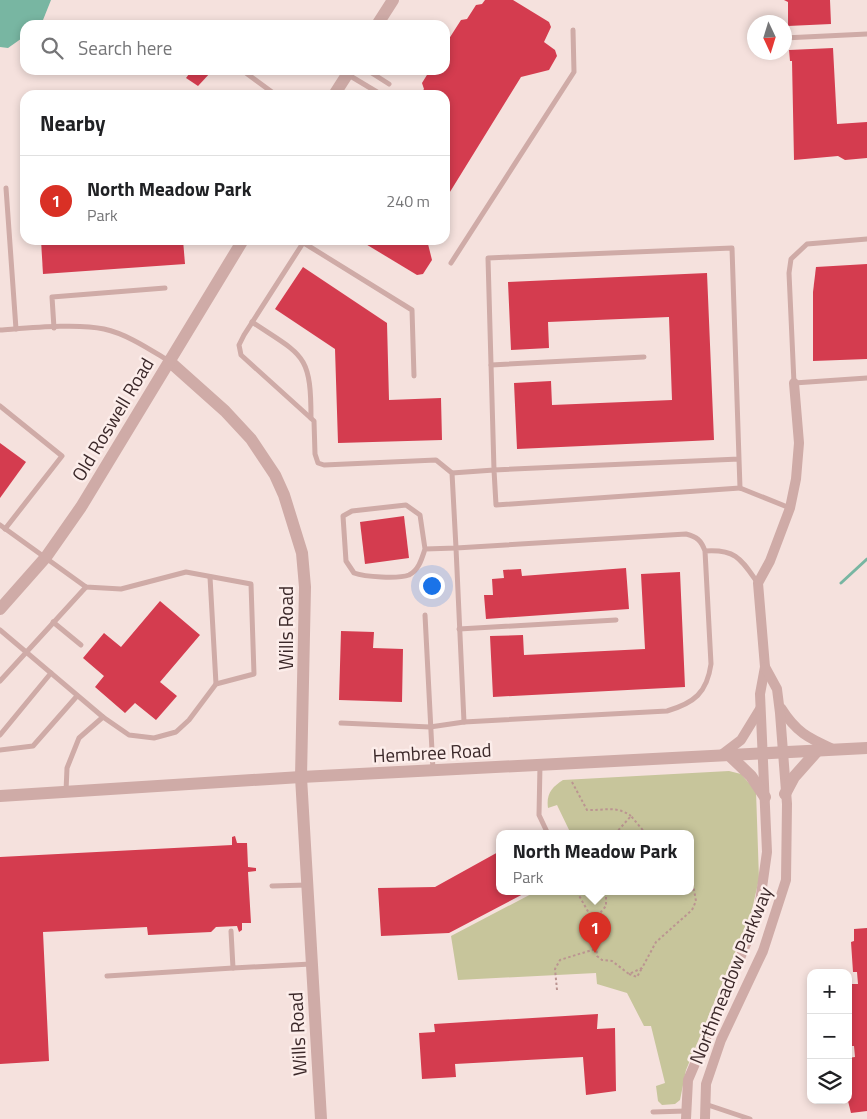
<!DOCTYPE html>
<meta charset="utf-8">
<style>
:root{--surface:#fff;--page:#f6f6f6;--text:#202124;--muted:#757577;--line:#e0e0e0;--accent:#d93025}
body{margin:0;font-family:"Titillium Web",sans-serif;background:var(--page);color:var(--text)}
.controls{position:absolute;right:15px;bottom:15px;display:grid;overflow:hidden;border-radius:10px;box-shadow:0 2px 8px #0003}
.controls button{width:45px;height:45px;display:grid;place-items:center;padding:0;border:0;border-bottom:1px solid var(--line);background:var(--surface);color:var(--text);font:25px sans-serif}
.compass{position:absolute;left:747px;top:15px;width:45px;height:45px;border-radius:50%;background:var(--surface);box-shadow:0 2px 8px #0003;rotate:176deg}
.you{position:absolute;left:431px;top:585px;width:18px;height:18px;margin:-12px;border:4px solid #fff;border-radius:50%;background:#1a73e8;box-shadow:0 0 0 8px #1a73e833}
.badge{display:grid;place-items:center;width:32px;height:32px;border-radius:50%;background:var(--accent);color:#fff;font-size:16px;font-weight:700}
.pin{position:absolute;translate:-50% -41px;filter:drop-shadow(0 1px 2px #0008)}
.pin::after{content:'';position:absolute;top:26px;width:18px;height:15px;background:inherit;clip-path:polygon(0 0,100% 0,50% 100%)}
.popup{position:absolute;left:496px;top:830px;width:198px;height:65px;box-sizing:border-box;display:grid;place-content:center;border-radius:10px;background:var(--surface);filter:drop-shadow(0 1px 4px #0005);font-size:16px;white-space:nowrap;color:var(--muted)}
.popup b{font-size:19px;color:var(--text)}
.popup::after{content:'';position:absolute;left:50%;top:100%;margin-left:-10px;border:10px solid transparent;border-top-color:var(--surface)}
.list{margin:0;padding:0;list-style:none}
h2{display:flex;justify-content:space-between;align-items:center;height:65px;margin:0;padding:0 20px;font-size:21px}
h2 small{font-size:16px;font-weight:400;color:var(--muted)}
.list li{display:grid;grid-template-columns:32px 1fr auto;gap:15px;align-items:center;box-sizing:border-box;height:90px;padding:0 20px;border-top:1px solid var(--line)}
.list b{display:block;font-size:19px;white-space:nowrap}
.list p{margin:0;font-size:16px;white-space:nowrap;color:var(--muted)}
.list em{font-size:16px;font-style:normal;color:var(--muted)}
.icon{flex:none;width:28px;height:28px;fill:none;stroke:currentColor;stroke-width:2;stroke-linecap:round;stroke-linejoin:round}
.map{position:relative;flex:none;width:867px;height:1119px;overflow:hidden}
.search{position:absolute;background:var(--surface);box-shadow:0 2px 8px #0003;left:20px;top:20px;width:430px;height:55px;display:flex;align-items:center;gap:12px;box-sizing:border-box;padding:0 18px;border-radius:15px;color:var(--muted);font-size:19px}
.panel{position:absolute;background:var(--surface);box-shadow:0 2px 8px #0003;left:20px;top:90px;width:430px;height:155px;border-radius:15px}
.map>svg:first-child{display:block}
.green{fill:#c7c59b}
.water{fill:#78b6a2}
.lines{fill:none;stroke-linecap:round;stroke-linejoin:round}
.stream{stroke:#78b6a2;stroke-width:3}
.building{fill:#d43c4f}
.path{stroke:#bb9491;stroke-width:2;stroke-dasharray:2.5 2.5;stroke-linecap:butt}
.service{stroke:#cfaba7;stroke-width:5}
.minor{stroke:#cfaba7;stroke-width:10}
.tertiary{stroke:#cfaba7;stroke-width:12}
.labels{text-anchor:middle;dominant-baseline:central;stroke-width:5;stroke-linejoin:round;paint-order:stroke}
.street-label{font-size:19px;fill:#3b2829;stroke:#fcedea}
</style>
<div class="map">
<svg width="867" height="1119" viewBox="0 0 867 1119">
<rect width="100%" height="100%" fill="#f5e1dd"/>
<path class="green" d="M729 771 741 774 756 791 759 879 751 914 686 1070 680 1100 675 1104 662 1105 658 1101 656 1086 665 1083 651 1026H644L627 993 597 984 596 973 458 980 451 936 535 892H690V834H571L557 805 548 808C546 794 552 787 563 780Z"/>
<polygon class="water" points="0,0 51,0 41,25 25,25 25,36 8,48 0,47"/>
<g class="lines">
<polyline class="stream" points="841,583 867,559"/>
</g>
<g class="building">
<polygon points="485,0 513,0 549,22 551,27 544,42 555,50 557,56 549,70 521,77 445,200 445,95 420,95 424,89 422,83 430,70 445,70 445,45 461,20 467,19 476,5 482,4"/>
<polygon points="784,0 830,0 831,24 788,26 788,2"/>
<polygon points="833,48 837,124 867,122 867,158 845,160 838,156 794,160 792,61 790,61 789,50"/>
<polygon points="192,70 210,70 212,71 198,86 186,78"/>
<polygon points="41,240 183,240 185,264 43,274"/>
<polygon points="359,240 427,240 432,260 423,274 417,275"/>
<polygon points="867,264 867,359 813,361 813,292 816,267"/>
<polygon points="303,267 387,323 389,400 441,398 442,440 338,443 335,349 275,309"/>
<polygon points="707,273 714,440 517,449 514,383 551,381 552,405 672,400 669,317 548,322 549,348 511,350 508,282"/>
<polygon points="0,443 26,462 0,498"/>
<polygon points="404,516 409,558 365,564 360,522"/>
<polygon points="626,568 629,609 486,619 484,595 493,595 492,579 504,578 503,570 521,569 522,576"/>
<polygon points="680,572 685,687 493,697 490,636 523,635 524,655 645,649 641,574"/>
<polygon points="160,601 200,635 160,682 177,696 156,720 135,703 125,713 95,687 104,676 83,658 104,633 121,647"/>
<polygon points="341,631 374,632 373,648 403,649 402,702 339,700"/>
<polygon points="235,836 237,843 247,843 248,867 256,868 256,871 248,872 251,923 242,923 242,930 239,932 237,926 216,927 211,932 148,935 147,927 43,932 49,1061 0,1064 0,857 232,845 232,837"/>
<polygon points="500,851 500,892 527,892 449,933 381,936 378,888 435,887"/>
<polygon points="867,928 867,1111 851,1113 848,1101 848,1058 855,1057 854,1046 850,1046 848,996 850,996 850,984 858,984 857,972 853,972 851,942 854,941 854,929"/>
<polygon points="598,1014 597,1029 615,1028 616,1091 586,1095 583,1057 455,1064 456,1077 422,1079 419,1033 435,1032 434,1024"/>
</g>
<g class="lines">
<g class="path">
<path d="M572 782 587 810C603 811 616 805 631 816"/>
<polyline points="615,834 631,816 646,834"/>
<polyline points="577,892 590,915"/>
<polyline points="606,892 606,906 600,913 590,915 596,942 597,956 602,960 612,961 629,974 642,968 656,942 692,910 696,901 690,868"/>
<polyline points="629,974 637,977 642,968"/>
<polyline points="557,990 555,969 560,960 595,949"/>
</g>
<g class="service">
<polyline points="784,38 867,34"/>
<polyline points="242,70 276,95"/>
<polyline points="367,70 389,84"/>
<polyline points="347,74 382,95"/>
<polyline points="6,188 16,329"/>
<polyline points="867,239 807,244 791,259 789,273 794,383 867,378"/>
<polyline points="299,240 412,310 414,376"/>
<path d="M303 243 244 335 239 345 241 355 314 421 315 454 318 463 324 465 436 460 452 473 456 548 425 549 420 515 406 505 352 511 343 516 346 561 354 573C365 577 398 579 409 575 419 570 422 558 425 549"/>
<polyline points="451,263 574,72 573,30"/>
<path d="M252 322C303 356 311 353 311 418"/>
<polyline points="54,328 52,297 165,288"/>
<path d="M0 330C28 328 78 323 104 329 127 334 149 349 169 361"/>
<polyline points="491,365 644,357"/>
<polyline points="0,406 62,456 5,529"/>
<polyline points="452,473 494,470 496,505 740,488 739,459 732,248 488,258 494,470 739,459"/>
<polyline points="740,488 790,508"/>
<polyline points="0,525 86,587 121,589 186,572 251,584 254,674 216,684 189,720 176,732 154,738 129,735 103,717"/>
<path d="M705 551 711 664C707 693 694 703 667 711L464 722 456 548 686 534C697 537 701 540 705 551 736 549 741 559 757 582"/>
<polyline points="210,577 216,684"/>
<polyline points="425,615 433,770"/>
<polyline points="53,622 81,645"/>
<polyline points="459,629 616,620"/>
<polyline points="0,630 103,717 79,738 67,768 66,791"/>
<polyline points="0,681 86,587"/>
<polyline points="341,723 430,727 464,722"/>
<polyline points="0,735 51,673"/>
<polyline points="0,750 33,746 77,696"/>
<polyline points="540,765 539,815 548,834"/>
<polyline points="272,886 307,885"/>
<polyline points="231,931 233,968 311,964"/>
<polyline points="107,976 233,968"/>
<polyline points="705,1104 750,1119"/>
<polyline points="653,1112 686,1111"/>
</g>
<g class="minor">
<path d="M781 708C796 732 808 738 833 749"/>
<polyline points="720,756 741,740 760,709"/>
<polyline points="686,1119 688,1080 758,916 767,852 760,694 765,667 758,583 770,561 790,508 796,479 799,443 794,383"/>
<polyline points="705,1119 706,1084 721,1040 763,951 786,880 787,804 780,713 777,689 765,667"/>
</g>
<g class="tertiary">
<polyline points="377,25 393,0"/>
<polyline points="334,95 350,70"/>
<polyline points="169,361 225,411 251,439 275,475 284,495 302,553 305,587 301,777 321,1119"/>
<polyline points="0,609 46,557 81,507 243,240"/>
<polyline points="729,755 751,776 765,797"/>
<polyline points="785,794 794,777 818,750"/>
<polyline points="0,796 301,777 867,748"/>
</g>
</g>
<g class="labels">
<g class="street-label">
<text transform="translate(112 419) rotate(-59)">Old Roswell Road</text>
<text transform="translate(285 628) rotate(-90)">Wills Road</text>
<text transform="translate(432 752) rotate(-3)">Hembree Road</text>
<text transform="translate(730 975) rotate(-68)">Northmeadow Parkway</text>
<text transform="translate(297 1034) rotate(-93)">Wills Road</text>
</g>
</g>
</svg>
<div class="controls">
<button>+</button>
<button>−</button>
<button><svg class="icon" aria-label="layers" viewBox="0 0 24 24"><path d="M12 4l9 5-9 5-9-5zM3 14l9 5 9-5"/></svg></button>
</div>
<svg class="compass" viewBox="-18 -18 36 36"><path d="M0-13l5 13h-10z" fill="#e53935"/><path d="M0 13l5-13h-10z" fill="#757577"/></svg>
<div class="you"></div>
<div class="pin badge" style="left:595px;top:953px">1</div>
<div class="popup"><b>North Meadow Park</b>Park</div>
<div class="search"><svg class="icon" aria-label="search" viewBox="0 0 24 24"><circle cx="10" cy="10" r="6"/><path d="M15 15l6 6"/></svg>Search here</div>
<section class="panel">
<h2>Nearby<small></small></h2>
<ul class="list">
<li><span class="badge">1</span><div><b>North Meadow Park</b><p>Park</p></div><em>240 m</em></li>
</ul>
</section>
</div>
